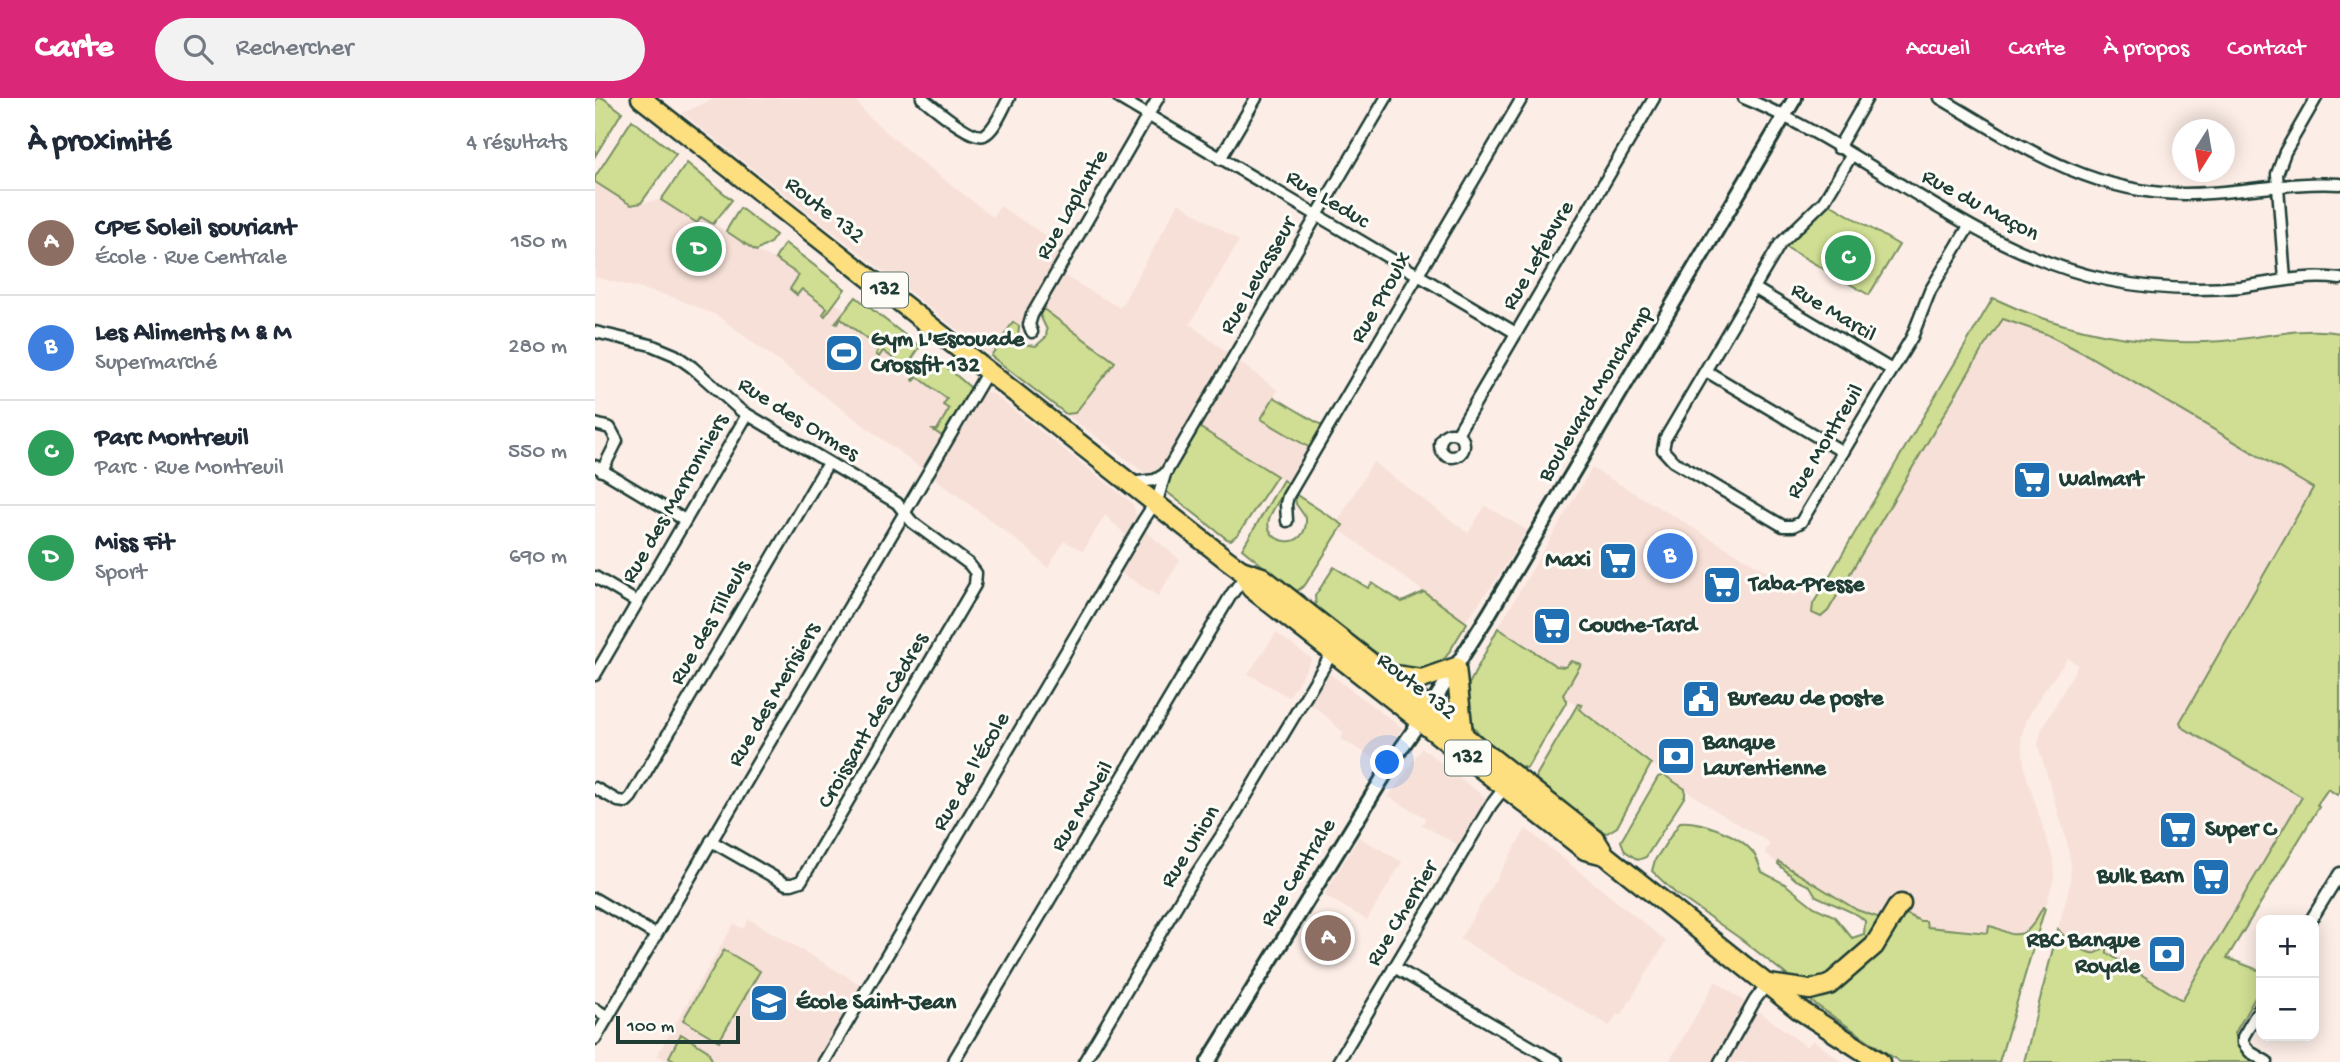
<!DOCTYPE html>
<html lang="fr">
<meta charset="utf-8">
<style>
:root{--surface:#fff;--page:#f2f2f3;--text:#1f2937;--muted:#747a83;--line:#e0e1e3;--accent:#db2777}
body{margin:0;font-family:"Gochi Hand",sans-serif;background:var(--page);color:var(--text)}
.controls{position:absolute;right:21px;bottom:21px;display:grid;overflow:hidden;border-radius:14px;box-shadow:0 4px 18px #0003}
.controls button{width:63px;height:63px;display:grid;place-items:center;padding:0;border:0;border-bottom:2px solid var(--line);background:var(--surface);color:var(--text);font:35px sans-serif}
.compass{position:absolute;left:1577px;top:21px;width:63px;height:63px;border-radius:50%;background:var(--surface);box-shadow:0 4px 18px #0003;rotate:191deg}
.scale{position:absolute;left:21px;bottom:18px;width:124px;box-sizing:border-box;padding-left:7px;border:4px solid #1f3d34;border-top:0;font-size:19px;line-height:24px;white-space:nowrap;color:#1f3d34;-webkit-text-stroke:5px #fdfcf7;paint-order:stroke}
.you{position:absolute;left:793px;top:665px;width:24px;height:24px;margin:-18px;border:5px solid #fff;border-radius:50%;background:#1a73e8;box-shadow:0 0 0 10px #1a73e833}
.badge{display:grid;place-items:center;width:46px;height:46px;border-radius:50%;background:var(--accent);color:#fff;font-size:23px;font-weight:700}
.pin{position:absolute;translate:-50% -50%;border:4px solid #fff;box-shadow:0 2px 7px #0006}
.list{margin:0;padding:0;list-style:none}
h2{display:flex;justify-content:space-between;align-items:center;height:91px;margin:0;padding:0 28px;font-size:30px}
h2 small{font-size:23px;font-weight:400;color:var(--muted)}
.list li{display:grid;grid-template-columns:46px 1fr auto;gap:21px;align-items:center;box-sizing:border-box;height:105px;padding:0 28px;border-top:2px solid var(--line)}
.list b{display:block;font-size:26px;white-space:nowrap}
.list p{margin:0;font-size:23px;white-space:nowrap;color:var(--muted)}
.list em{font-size:23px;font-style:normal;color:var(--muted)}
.icon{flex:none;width:38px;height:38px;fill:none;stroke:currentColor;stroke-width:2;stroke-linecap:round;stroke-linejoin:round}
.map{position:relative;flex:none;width:1745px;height:964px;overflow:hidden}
header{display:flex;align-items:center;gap:42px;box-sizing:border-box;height:98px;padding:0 35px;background:var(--accent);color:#fff}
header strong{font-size:33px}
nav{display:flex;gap:38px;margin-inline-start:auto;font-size:24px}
.search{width:490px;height:63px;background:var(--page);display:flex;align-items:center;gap:18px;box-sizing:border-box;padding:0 24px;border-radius:38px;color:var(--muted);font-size:26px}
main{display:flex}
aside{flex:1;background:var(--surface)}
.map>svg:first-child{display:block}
.built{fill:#f7e0d7}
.green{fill:#cfde92;stroke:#778e63;stroke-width:2}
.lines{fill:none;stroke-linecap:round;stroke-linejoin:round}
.street-casing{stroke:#1f3d34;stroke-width:15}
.secondary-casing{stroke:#1f3d34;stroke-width:18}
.highway-casing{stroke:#1f3d34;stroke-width:23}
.street{stroke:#fdfcf7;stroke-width:10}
.secondary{stroke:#fdfcf7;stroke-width:12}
.highway{stroke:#fddf80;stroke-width:18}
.labels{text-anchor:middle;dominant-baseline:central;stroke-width:6;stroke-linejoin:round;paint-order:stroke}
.shield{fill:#fdfcf7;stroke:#62766e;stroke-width:2}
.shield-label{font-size:21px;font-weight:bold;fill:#1f3d34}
.street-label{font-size:23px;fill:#1f3d34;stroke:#fdfcf7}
.poi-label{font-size:23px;font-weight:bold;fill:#1f3d34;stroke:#fdfcf7;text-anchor:start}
</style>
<header>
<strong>Carte</strong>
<div class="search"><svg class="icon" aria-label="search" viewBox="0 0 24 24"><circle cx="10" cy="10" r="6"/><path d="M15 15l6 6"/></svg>Rechercher</div>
<nav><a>Accueil</a><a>Carte</a><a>À propos</a><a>Contact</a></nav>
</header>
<main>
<aside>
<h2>À proximité<small>4 résultats</small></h2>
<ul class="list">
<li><span class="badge" style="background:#8d6e63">A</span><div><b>CPE Soleil souriant</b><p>École · Rue Centrale</p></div><em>150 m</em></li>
<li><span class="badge" style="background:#3f7fe0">B</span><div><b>Les Aliments M &amp; M</b><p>Supermarché</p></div><em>280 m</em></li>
<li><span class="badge" style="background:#2e9e5b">C</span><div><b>Parc Montreuil</b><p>Parc · Rue Montreuil</p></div><em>550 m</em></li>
<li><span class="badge" style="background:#2e9e5b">D</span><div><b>Miss Fit</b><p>Sport</p></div><em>690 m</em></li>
</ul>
</aside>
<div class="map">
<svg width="1745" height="964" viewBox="0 0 1745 964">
<rect width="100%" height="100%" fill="#fcede6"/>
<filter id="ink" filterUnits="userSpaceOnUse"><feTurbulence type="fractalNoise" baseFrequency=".0143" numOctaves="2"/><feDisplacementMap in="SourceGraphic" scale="14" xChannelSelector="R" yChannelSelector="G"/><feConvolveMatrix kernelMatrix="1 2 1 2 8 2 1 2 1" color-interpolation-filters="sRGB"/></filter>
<g filter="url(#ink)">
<g class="built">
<polygon points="121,0 259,0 271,16 319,58 398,119 405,108 469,150 424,228 418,224 396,258 87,15"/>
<polygon points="0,84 36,107 66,102 102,125 106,119 163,154 180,161 370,299 327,371 123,218 78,199 0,179"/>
<polygon points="584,105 644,143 595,226 634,256 565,373 562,377 555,379 471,316 474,316 447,210 466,176 525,210"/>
<polygon points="1408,220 1451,236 1492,257 1719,390 1585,624 1587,629 1707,698 1587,902 1512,855 1496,855 1469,840 1463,831 1475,787 1476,766 1472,744 1443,647 1446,633 1483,567 1473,560 1448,594 1432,621 1426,639 1430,673 1458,761 1459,780 1450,810 1448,809 1432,834 1416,836 1399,828 1394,828 1394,835 1331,829 1325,823 1306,813 1291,822 1262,812 1185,764 1183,766 1170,755 1175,745 1117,710 1069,677 1054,662 968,598 986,567 961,568 903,530 997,370 1220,502 1218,506 1233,513 1388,250"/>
<polygon points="643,263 683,292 667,321 715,350 694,386 604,329"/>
<polygon points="391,294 398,296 537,405 542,418 531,437 510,417 488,453 469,443 453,470 432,450 337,378 379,306"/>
<polygon points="778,364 873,435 890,408 932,432 903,479 870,524 745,432 748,427 743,423"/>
<polygon points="548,431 585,462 563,498 523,473"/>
<polygon points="681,535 717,561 694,599 653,576"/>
<polygon points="731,573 807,630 786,664 746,641 749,635 724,612 711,605"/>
<polygon points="827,650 893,702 865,748 827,727 831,720 794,699"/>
<polygon points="931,731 1071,843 1026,918 1022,916 1015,928 865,841"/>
<polygon points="764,739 807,764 772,822 729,797"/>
<polygon points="719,818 760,842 748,862 707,837"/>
<polygon points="154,821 266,887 221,964 75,964 62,957 139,826 148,831"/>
<polygon points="1121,883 1152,906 1118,964 1074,964"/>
<polygon points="1162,912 1212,949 1218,942 1247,964 1132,964"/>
</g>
<g class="green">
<polygon points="3,0 8,0 27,14 0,58 0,3"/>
<polygon points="37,22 81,56 46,105 36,107 0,84 0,79"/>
<polygon points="92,65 137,102 118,126 106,119 102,125 66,102"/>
<polygon points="1233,105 1304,147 1274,197 1189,148"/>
<polygon points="145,110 181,137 175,145 161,153 131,133"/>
<polygon points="190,145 250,191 230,218 228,216 232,210 207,191 202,197 195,191 204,177 180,161"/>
<polygon points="261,199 325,249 308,274 306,273 309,268 288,253 284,259 281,256 284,250 246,221 242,226 240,225"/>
<path d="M1398 200C1469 234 1549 249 1628 243 1666 240 1706 228 1745 235V694L1742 697 1733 691 1722 707 1724 709 1632 860 1666 873V889L1640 935 1647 955 1660 964H1429L1463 831C1468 838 1491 858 1501 855 1504 854 1508 850 1510 848L1512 849V855L1587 902 1707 699 1587 629 1585 624 1718 390 1492 257 1451 236 1408 221 1388 250 1233 513 1226 519 1217 515 1218 506Z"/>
<polygon points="447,210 520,264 480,315 471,316 396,258 418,224 424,228 423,241 428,246 441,248 451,239 452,232 444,215"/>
<polygon points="340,259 376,290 347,338 338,332 342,332 354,311 348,307 352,301 323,279 319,283 318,282 330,267 337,271"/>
<polygon points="679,299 728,328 715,350 666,321"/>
<polygon points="604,329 682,378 644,435 636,442 632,441 572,394 571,384"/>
<path d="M688 382 694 386C688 397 678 409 674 421 667 445 713 456 711 420L701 406 700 396 748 427 710 487 702 493 694 489 647 451Z"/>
<polygon points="739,469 773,490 777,485 807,504 829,494 872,525 851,559 829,576 802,570 721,510 720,498"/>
<polygon points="903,530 961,568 970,569 976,563 986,566 968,597 972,603 932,670 923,668 886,638 873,622 873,588"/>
<polygon points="983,606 987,607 984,611 1056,666 1022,729 1012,735 1001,732 942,682 941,678"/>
<polygon points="1069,677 1090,691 1090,698 1051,759 1043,762 1030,753 1026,743 1063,679"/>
<path d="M1085 724C1105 722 1144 737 1157 753 1162 759 1164 767 1167 774L1190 786 1219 809 1239 818 1257 840 1269 836 1270 823 1263 817 1221 798 1215 788 1201 782 1183 766 1184 764 1262 812 1291 822 1281 837 1225 886 1198 882 1146 841 1080 795 1057 773 1060 762Z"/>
<path d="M1448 809 1450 810 1404 964H1305L1217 904 1218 896 1306 813 1325 823H1331L1332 829 1393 835 1394 828C1402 829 1408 834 1416 836 1435 839 1440 822 1448 809Z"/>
<polygon points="129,852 165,873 124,943 88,922"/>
<polygon points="86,936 113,953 118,964 83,964 74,959"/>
</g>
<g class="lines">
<defs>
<g id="street">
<path d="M327 0C338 8 376 42 389 37 400 32 408 10 414 0"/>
<polyline points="524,0 921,235"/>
<path d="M1149 0C1275 52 1377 154 1513 182 1556 191 1601 193 1645 189 1678 185 1711 176 1745 181"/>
<path d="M1345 0C1423 46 1495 96 1590 96 1642 96 1693 83 1745 86"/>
<polyline points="1243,50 1272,0"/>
<polyline points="1256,58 1229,103 1185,146 1070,341 1068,352 1078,363 1188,428 1198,428 1206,424 1317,239 1335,193 1374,128"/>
<polyline points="625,61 661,0"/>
<polyline points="1690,182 1682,76 1690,54 1721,0"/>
<polyline points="1159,190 1297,272"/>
<polyline points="0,234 56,247 80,257 97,269 145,312 302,405 317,424 374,466 381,475 380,487 206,783 197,786 191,786 116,743"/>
<polyline points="437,234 434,227 437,217 563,0"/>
<polyline points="1111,273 1248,354"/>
<polyline points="0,326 15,330 22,343 7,373"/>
<circle cx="857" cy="347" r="12"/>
<polyline points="862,336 1059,0"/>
<polyline points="0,368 90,422"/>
<polyline points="534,385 560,382 570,376"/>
<polyline points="692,423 691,406 693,398 927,0"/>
<polyline points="0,479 42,504"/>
<polyline points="0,577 152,317"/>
<polyline points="0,690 23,703 31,704 36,699 233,365"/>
<polyline points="0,801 61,837"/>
<polyline points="1716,822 1745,775"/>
<polyline points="799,869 962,964"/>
<polyline points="1666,908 1648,939 1648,945 1655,954 1672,964"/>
<polyline points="0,911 13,919"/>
<polyline points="0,941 393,273"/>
<polyline points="229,964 548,423 563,400 570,376 791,0"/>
<polyline points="358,964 636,497 650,478"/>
<polyline points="489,964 594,787 638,720 737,555"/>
<polyline points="743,964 896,707 910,689"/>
<polyline points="1125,964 1160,902 1172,886"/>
</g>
<polyline id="secondary" points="613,964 805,652 841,600 894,516 1200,0"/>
<g id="highway">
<polyline points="46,0 631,461 646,472 657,491 990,752 1010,757"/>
<polyline points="646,472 667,479 1000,741 1010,757 1203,911 1285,964"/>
<polyline points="794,576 827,581 861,569 868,636"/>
<polyline points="1174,886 1215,892 1234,887 1279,848 1302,810 1306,806"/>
</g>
</defs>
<use href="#street" class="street-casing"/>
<use href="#secondary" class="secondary-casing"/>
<use href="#highway" class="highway-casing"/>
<use href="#street" class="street"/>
<use href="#secondary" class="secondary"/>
<use href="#highway" class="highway"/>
</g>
</g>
<defs>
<symbol id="stadium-square" viewBox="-11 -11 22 22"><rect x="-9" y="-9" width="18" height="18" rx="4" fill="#1f6fb2" stroke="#fdfcf7"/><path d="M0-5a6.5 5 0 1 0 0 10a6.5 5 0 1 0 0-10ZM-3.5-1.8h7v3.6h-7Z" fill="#fff"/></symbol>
<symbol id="supermarket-square" viewBox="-11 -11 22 22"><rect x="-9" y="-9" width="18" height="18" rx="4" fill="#1f6fb2" stroke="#fdfcf7"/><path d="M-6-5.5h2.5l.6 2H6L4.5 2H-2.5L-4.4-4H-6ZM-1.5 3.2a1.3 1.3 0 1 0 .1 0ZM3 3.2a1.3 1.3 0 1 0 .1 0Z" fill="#fff"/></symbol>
<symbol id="civic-square" viewBox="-11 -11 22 22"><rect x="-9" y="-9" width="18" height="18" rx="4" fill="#1f6fb2" stroke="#fdfcf7"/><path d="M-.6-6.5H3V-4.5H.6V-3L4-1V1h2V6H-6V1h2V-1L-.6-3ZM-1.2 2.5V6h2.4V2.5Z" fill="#fff"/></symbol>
<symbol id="bank-square" viewBox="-11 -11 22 22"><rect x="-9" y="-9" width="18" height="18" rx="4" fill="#1f6fb2" stroke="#fdfcf7"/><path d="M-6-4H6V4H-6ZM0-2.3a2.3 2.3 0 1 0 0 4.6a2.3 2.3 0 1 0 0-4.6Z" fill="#fff"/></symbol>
<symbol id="school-square" viewBox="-11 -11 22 22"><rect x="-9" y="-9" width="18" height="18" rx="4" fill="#1f6fb2" stroke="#fdfcf7"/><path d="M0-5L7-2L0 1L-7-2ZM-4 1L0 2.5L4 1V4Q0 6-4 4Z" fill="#fff"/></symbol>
</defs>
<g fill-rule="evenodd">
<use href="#stadium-square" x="227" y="233" width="44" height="44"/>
<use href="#supermarket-square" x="1415" y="360" width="44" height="44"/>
<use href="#supermarket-square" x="1001" y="441" width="44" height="44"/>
<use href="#supermarket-square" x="1105" y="465" width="44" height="44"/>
<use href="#supermarket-square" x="935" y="506" width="44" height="44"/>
<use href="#civic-square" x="1084" y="579" width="44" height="44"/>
<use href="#bank-square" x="1059" y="636" width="44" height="44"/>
<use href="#supermarket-square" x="1561" y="710" width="44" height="44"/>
<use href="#supermarket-square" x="1594" y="757" width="44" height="44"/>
<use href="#bank-square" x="1550" y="834" width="44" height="44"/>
<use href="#school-square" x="152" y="883" width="44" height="44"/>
</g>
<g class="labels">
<g class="shield">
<rect x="267" y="174.5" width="46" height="35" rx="5"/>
<rect x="850" y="642.5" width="46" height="35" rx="5"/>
</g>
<g class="shield-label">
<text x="290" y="192">132</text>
<text x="873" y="660">132</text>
</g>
<g class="street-label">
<text transform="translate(732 102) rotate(31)">Rue Leduc</text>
<text transform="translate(478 107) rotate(-60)">Rue Laplante</text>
<text transform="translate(1385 108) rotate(28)">Rue du Maçon</text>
<text transform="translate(229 113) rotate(38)">Route 132</text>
<text transform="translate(944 158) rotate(-60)">Rue Lefebvre</text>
<text transform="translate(664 178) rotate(-60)">Rue Levasseur</text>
<text transform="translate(787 200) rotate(-60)">Rue Proulx</text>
<text transform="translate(1238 215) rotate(31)">Rue Marcil</text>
<text transform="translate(1001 296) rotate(-59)">Boulevard Monchamp</text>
<text transform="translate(203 322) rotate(32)">Rue des Ormes</text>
<text transform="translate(1231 344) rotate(-59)">Rue Montreuil</text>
<text transform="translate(81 401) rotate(-60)">Rue des Marronniers</text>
<text transform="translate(116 525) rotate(-60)">Rue des Tilleuls</text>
<text transform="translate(821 589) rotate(38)">Route 132</text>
<text transform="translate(180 597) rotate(-60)">Rue des Merisiers</text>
<text transform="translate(279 623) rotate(-60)">Croissant des Cèdres</text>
<text transform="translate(377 674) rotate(-60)">Rue de l'École</text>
<text transform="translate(488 709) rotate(-59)">Rue McNeil</text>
<text transform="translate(596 749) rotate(-58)">Rue Union</text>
<text transform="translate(704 775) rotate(-58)">Rue Centrale</text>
<text transform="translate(808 816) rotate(-59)">Rue Cherrier</text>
</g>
<g class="poi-label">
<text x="276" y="242">Gym L'Escouade<tspan x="276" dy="26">Crossfit 132</tspan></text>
<text x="1464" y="382">Walmart</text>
<text x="996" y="463" text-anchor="end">Maxi</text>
<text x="1154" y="487">Taba-Presse</text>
<text x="984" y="528">Couche-Tard</text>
<text x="1133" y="601">Bureau de poste</text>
<text x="1108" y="645">Banque<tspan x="1108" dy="26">Laurentienne</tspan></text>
<text x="1610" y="732">Super C</text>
<text x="1589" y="779" text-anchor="end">Bulk Barn</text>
<text x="1545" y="843" text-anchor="end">RBC Banque<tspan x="1545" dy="26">Royale</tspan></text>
<text x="201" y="905">École Saint-Jean</text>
</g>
</g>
</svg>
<div class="controls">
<button>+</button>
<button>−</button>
</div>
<svg class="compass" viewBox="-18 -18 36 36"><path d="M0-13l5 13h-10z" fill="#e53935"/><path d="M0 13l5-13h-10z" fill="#747a83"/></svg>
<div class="scale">100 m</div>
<div class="you"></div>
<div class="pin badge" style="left:733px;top:840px;background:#8d6e63">A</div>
<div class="pin badge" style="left:1075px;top:458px;background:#3f7fe0">B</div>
<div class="pin badge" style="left:1253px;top:160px;background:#2e9e5b">C</div>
<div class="pin badge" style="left:104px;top:151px;background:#2e9e5b">D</div>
</div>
</main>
